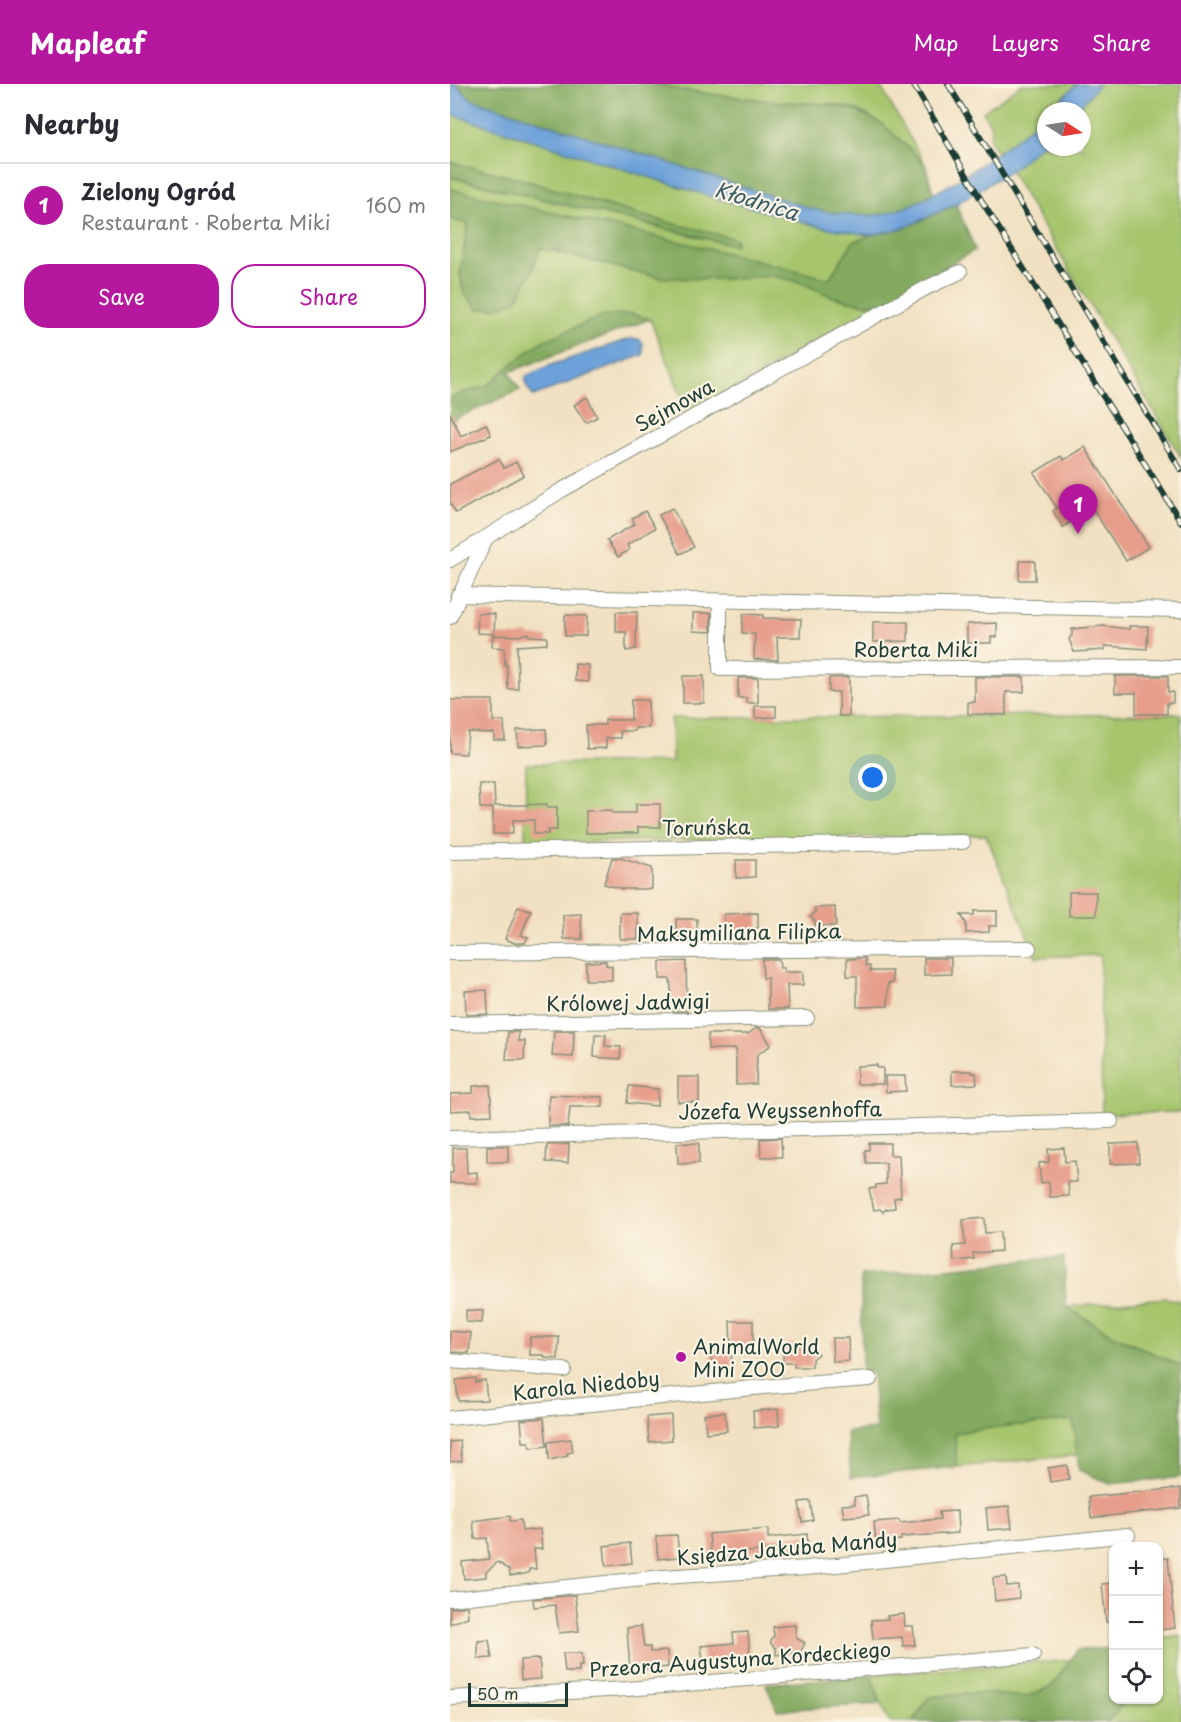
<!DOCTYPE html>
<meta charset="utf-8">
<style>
:root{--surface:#fff;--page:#f7f7f7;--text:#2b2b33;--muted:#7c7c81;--line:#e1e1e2;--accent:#b5179e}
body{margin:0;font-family:"Playpen Sans",sans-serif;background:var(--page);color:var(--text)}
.controls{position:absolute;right:18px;bottom:18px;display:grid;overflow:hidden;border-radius:12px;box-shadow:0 2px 4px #0004}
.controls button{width:54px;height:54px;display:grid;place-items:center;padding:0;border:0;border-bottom:2px solid var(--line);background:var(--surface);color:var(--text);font:30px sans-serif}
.compass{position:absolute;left:587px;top:18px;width:54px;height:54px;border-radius:50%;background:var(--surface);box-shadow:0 2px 4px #0004;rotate:102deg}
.scale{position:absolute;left:18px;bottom:15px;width:100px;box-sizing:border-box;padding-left:6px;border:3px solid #1f3d34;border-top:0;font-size:16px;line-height:21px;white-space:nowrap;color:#1f3d34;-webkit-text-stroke:4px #fcf5e5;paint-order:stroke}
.you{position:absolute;left:423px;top:694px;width:21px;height:21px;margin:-15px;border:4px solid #fff;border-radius:50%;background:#1a73e8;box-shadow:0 0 0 9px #1a73e833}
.badge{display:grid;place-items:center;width:39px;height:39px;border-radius:50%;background:var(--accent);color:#fff;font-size:20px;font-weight:700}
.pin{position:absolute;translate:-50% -50px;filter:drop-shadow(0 2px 3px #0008)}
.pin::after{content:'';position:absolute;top:32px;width:21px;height:18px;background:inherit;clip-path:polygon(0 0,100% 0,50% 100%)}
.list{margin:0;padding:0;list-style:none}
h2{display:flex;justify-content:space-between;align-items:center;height:78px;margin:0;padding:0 24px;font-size:26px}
h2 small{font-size:20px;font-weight:400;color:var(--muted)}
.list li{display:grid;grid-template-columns:39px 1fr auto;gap:18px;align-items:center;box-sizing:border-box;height:84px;padding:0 24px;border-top:2px solid var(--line)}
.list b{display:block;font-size:22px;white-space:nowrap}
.list p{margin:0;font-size:20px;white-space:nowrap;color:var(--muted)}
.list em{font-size:20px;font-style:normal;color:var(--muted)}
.actions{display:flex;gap:12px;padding:18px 24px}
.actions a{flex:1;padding:14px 0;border:2px solid var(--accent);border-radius:24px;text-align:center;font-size:21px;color:var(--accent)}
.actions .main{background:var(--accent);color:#fff}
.icon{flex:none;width:33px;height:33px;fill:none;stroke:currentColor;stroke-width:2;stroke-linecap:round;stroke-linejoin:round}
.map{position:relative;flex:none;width:731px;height:1638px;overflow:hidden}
header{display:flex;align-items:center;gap:36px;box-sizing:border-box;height:84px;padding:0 30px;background:var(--accent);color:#fff}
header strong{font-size:28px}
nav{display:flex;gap:33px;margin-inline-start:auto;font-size:21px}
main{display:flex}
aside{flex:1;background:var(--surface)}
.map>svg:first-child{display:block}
.green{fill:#a6c56d;stroke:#628150;stroke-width:1.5}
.forest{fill:#84aa60;stroke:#52744a;stroke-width:1.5}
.water{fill:#6da1d9;stroke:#466f86;stroke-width:1.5}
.building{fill:#e69d8a}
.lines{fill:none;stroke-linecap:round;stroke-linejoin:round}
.street-casing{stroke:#888f7b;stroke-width:16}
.street{stroke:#fff;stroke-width:14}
.rail-casing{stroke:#1f3d34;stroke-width:6}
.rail{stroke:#fcf5e5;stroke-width:4;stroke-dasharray:11;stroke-linecap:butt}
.poi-dot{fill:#b5179e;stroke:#fcf5e5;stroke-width:2}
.labels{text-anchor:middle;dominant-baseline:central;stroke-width:4.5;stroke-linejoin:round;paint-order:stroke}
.street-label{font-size:20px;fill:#1f3d34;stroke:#fcf5e5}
.poi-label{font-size:20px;fill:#1f3d34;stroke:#fcf5e5;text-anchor:start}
.water-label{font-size:21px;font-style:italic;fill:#365b66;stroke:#fcf5e5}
</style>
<header>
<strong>Mapleaf</strong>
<nav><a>Map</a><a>Layers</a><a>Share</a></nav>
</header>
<main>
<aside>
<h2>Nearby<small></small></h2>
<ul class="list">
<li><span class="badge">1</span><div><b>Zielony Ogród</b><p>Restaurant · Roberta Miki</p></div><em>160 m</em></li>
</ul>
<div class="actions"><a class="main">Save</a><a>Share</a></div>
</aside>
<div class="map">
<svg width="731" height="1638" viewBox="0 0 731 1638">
<rect width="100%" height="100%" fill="#fcf5e5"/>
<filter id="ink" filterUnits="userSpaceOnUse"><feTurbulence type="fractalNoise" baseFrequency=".0167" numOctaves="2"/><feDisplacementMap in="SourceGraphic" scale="12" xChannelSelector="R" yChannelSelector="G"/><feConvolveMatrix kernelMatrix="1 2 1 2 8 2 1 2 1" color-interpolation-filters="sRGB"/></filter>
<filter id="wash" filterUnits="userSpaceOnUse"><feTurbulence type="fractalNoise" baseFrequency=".008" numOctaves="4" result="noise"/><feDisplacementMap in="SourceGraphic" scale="24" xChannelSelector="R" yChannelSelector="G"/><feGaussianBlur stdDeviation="1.35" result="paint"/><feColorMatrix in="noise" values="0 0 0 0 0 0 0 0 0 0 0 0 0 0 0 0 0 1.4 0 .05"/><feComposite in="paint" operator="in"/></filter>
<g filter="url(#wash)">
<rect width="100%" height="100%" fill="#f1e1c2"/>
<g class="green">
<path d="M200 0H429L475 80C454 60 434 38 407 26 384 17 357 20 333 18 289 15 244 8 200 0Z"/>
<polygon points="572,0 627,0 572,51 547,68 540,58 541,42 533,28"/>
<polygon points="649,0 731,0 731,373 560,87 596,57 596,63 632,63 632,27 626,27"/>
<polygon points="0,30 262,113 372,143 420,151 403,158 379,195 286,171 0,105 0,93 253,154 285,161 286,156 189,131 74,96 0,78"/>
<polygon points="0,135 18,140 10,190 82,187 90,164 212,194 270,195 323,192 350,198 383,213 414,220 434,219 239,330 200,235 182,230 91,258 62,280 37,302 9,310 0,316"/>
<polygon points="731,630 731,1028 652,1030 650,871 586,873 536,751 75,759 76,680 222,678 221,634"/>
<polygon points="715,1214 731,1217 731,1282 665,1252 616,1223"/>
<polygon points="623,1336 628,1371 507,1383 504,1349 548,1343"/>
<polygon points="731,1551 731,1638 656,1638 666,1629 673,1616 708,1616 709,1554"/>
<polygon points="620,1576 602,1602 576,1613 528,1609 479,1613 463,1638 439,1638 421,1591"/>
</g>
<g class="forest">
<path d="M0 0H200L249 9 333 18 376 20 405 26 433 40 475 80 483 109C474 114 464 122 454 125 424 136 393 131 362 125L21 15 8 2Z"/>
<polygon points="0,78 74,96 189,131 286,155 285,161 0,93"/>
<polygon points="0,105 286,171 379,195 403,158 420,151 454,144 506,120 525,166 434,219 414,220 383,213 350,198 323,192 270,195 212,194 90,164 82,187 66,217 45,224 28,225 13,207 10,190 18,140 0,135"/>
<polygon points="182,230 200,235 59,288 70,306 0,337 0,316 9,310 37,302 62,280 91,258 154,231"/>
<polygon points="614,1173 616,1223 665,1252 731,1282 731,1393 660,1400 629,1386 623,1336 548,1343 505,1349 507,1383 401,1393 397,1348 426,1345 422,1288 412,1288 411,1192"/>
<polygon points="663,1564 664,1616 673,1616 666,1629 656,1638 463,1638 479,1613 528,1609 576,1613 602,1602 627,1566"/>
<polygon points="421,1591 430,1620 327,1626 316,1600"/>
</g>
<g class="water">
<path d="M0 0 8 2 21 15 362 125C383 129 403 133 425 131 474 127 560 62 596 29V57L560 87 506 120 454 144 420 151 372 143 262 113 0 30Z"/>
<polygon points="627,0 649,0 626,27 598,27"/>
<polygon points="179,255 189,255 193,259 193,271 83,312 76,301 76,292 101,281"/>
</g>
<g id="blocks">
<g class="building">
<polygon points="137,313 147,333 136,339 124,321"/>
<polygon points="0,329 11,352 36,340 41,351 0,368"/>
<polygon points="635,363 699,463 676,477 643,425 613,443 603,427 607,424 584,389 611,372 614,376"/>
<polygon points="49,375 54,384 66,378 74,391 6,429 0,419 0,400"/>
<polygon points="222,424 244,463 230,470 209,431"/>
<polygon points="195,427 205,444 177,461 179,466 168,473 157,456 185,440 182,434"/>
<polygon points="570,477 585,477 585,496 569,496"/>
<polygon points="166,528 187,528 186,565 176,567 176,548 166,548"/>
<polygon points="28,529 45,530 44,550 27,549"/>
<polygon points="243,529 261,529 261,548 243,547"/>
<polygon points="293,530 313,531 313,534 351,535 350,553 327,553 328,576 304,575 305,550 292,549"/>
<polygon points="115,531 137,532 136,552 115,552"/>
<polygon points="423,538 458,538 458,557 423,558"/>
<polygon points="547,539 547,553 541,553 541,559 517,559 517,540"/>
<polygon points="653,542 680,545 679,542 698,542 697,565 655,562 655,566 624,568 619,555 622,551 622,545"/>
<polygon points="79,549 79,552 97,553 97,560 67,562 68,605 58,605 57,581 55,581 54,564 42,563 43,551 68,552"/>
<polygon points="125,580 138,581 138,598 125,597"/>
<rect x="233" y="592" width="21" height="27"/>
<polygon points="665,592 718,592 718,608 723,608 723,619 717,619 717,630 686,630 686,609 665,609"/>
<polygon points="399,593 399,632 389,632 389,608 379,608 379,594"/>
<polygon points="525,593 574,593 574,608 556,608 556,631 518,630 518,618 525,618"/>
<polygon points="288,594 308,594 308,619 297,619 297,614 288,614"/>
<polygon points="0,616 43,616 43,637 54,637 55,656 44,656 44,649 18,648 16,670 0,669"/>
<polygon points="181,616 198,616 199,644 185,644 185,647 170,647 171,654 156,654 156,664 137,665 136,641 155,641 155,636 181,636"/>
<polygon points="305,622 326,622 326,633 305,634"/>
<polygon points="96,645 97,661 68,662 67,646"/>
<polygon points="29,700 44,700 45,722 97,720 97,723 107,723 107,746 98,746 98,750 84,750 84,736 63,736 63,750 43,750 43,724 30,724"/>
<polygon points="186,720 210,720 210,743 188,743 188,749 136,749 136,727 162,726 162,729 186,729"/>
<polygon points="162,774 170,774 202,784 202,805 172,805 154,800"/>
<polygon points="286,776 305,776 305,793 286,794"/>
<rect x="619" y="808" width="27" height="24"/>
<polygon points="68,823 81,826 71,851 78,853 75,859 65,859 55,855"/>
<polygon points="385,823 386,842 365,842 365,837 360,833 365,829 365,824"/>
<polygon points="524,827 547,827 547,842 539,842 539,848 516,849 516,839 511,831 524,831"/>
<rect x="170" y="829" width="18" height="26"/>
<polygon points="308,829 308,844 293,845 293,852 274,853 274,830"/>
<polygon points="131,830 132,855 114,855 113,831"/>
<rect x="226" y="835" width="21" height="19"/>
<polygon points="415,874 416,882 420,882 420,887 442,887 443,899 438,899 438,922 407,923 407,892 397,892 397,875"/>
<polygon points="474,874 501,874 501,890 474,891"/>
<polygon points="312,875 329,875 330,884 334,884 334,888 353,888 353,901 337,901 338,925 318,925 318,894 313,894"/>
<polygon points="156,877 156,881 162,882 162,896 136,896 136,878"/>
<polygon points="236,877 237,927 223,927 220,895 210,895 210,878"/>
<polygon points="37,906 38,930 16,931 15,907"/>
<polygon points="306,944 310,944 321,961 307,971 306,1000 286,1001 286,965 258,965 258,950 298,950"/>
<polygon points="104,947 124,947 123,973 102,972"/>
<polygon points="58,948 69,948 68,957 75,957 74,976 56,976"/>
<polygon points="145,950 156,951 155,962 171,963 170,975 144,973"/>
<polygon points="427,981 427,984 433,984 433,1000 407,1000 407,982"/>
<polygon points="502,987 522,987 522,989 526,989 527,1000 502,1001"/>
<polygon points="435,992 455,992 456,1007 436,1008"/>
<rect x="228" y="993" width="21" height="25"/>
<polygon points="40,1001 42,1031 21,1032 21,1026 0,1027 0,1010 23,1009 23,1002"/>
<polygon points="179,1002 208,1005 207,1022 177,1019"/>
<polygon points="99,1011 153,1013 153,1023 120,1023 118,1042 98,1042"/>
<polygon points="331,1054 332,1073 311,1073 310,1055"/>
<polygon points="227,1059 249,1059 249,1079 228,1080"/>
<polygon points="419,1059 440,1059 440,1071 449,1071 451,1113 444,1114 445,1124 436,1125 433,1128 430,1125 424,1126 419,1105 426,1104 426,1101 436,1100 436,1079 416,1079 415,1066 419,1066"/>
<polygon points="688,1059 689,1079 660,1080 660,1060"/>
<polygon points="119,1060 118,1079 96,1078 97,1061"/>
<rect x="37" y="1062" width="21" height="16"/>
<polygon points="3,1064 16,1064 17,1089 27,1088 27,1099 0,1099 0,1089 3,1089"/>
<polygon points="614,1064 615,1078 625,1077 627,1098 618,1098 619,1112 600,1113 599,1098 591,1099 589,1079 599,1078 598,1065"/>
<polygon points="534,1134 535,1149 550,1148 551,1167 523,1169 524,1175 504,1177 503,1162 515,1161 513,1136"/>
<polygon points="16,1226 33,1227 32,1239 16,1238"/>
<polygon points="280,1237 303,1237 303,1268 281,1267 282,1286 262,1286 261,1267 281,1267"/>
<polygon points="0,1247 21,1249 19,1269 0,1268"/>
<polygon points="80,1253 109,1253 108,1275 95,1274 94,1271 80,1271"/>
<polygon points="382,1254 398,1254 399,1277 383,1278"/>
<polygon points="333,1260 357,1260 357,1264 364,1265 368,1270 362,1275 362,1283 344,1283 344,1279 333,1279"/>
<polygon points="25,1294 25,1298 35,1296 37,1316 8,1317 6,1296"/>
<polygon points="328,1325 329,1342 304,1344 303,1327"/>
<polygon points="275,1328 277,1347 256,1349 254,1330"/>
<polygon points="221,1331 222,1356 199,1358 197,1333"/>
<polygon points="94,1334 97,1362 80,1364 79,1358 73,1358 71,1336"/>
<polygon points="121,1355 123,1368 117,1369 118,1372 99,1376 98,1358"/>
<polygon points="10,1357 12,1377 0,1378 0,1358"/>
<polygon points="617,1381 619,1395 600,1398 598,1384"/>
<polygon points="731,1404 731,1424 641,1434 639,1413"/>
<polygon points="416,1411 419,1431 394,1433 392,1421 405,1420 404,1413"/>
<polygon points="360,1417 363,1436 352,1438 349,1418"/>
<polygon points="559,1422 562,1444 538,1446 536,1424"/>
<polygon points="507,1427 508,1449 451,1453 451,1456 426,1459 424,1438 449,1436 450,1439 490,1435 489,1428"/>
<polygon points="60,1432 60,1437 71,1436 72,1447 90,1445 92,1465 84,1465 86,1485 79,1485 79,1488 75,1490 60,1492 59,1486 48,1478 36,1488 36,1493 14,1495 12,1478 39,1475 37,1454 25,1455 23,1437"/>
<polygon points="318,1445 318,1454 357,1450 358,1462 261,1472 259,1450"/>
<polygon points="227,1451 229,1473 208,1475 206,1452"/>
<polygon points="180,1459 182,1479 156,1482 154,1462"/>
<polygon points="718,1474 725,1544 708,1546 708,1475"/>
<polygon points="556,1493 557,1502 568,1501 569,1514 545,1517 543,1494"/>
<polygon points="663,1499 663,1538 656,1538 652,1500"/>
<polygon points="125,1511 129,1547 109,1549 105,1521 84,1523 83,1515"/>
<polygon points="17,1522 18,1533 0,1540 0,1524"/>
<polygon points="454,1530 455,1542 463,1542 465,1561 453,1562 452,1553 423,1555 421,1536 438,1535 437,1532"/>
<polygon points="345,1541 346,1554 355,1559 349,1571 345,1569 326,1571 326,1564 321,1560 321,1556 324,1552 323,1543"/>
<polygon points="191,1542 194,1563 200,1563 200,1568 217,1567 218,1583 180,1587 177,1544"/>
<polygon points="298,1548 300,1573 253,1577 251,1562 284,1559 283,1549"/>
<polygon points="39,1556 42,1574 28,1575 28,1557"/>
<polygon points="113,1569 132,1569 133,1582 129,1582 129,1588 115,1588"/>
<polygon points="89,1575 91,1595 71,1596 70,1576"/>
</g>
</g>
</g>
<g filter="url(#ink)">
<use href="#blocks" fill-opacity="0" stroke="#888f7b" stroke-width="1.5"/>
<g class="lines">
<defs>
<g id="street">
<polyline points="0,476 112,406 476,204 510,188"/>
<polyline points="8,511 731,526"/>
<polyline points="270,517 270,585 731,583"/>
<polyline points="0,533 35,456"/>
<polyline points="0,768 513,758"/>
<polyline points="0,869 579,864"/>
<polyline points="0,940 357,934"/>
<polyline points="0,1054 661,1037"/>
<polyline points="0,1277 114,1286"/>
<polyline points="0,1334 313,1303 420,1295"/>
<polyline points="0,1515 213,1493 357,1484 678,1451"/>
<polyline points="0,1614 177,1605 583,1571"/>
</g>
</defs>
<use href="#street" class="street-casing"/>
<use href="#street" class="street"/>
<defs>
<g id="rail">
<polyline points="463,0 533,119 731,438"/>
<polyline points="498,0 731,386"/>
</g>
</defs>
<use href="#rail" class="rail-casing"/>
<use href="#rail" class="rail"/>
</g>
</g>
<circle class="poi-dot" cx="231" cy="1273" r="6"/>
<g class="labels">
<g class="street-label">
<text transform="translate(224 321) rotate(-29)">Sejmowa</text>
<text x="466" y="565">Roberta Miki</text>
<text transform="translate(256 743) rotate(-1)">Toruńska</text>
<text transform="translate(289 848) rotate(-1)">Maksymiliana Filipka</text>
<text transform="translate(178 918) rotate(-1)">Królowej Jadwigi</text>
<text transform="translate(330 1026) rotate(-1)">Józefa Weyssenhoffa</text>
<text transform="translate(136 1301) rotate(-6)">Karola Niedoby</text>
<text transform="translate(337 1464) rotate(-5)">Księdza Jakuba Mańdy</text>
<text transform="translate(290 1575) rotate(-4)">Przeora Augustyna Kordeckiego</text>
</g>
<g class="poi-label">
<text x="243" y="1262">AnimalWorld<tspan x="243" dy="23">Mini ZOO</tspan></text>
</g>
<g class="water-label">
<text transform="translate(307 116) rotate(17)">Kłodnica</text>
</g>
</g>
</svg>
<div class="controls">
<button>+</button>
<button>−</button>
<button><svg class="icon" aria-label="locate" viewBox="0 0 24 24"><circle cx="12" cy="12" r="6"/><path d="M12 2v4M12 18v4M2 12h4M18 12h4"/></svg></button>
</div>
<svg class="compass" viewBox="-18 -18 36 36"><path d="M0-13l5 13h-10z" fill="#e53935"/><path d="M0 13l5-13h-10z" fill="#7c7c81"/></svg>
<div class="scale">50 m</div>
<div class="you"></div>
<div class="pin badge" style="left:628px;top:450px">1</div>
</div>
</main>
